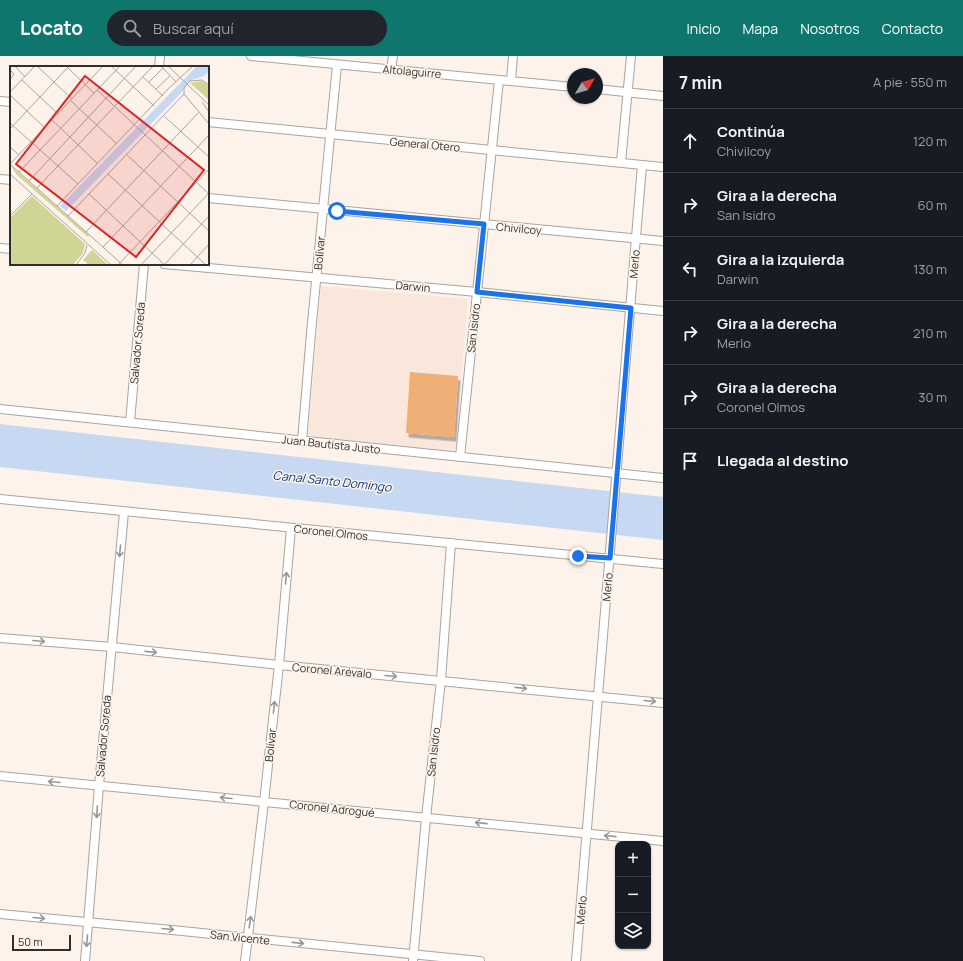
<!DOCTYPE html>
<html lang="es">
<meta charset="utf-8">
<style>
:root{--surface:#171b24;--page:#20242c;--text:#f1f3f6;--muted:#9ea1a6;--line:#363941;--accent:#0f766e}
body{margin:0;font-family:Manrope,sans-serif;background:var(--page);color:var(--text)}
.controls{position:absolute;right:12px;bottom:12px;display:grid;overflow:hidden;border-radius:8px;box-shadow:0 1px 3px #0004}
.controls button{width:36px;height:36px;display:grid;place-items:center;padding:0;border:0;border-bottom:1px solid var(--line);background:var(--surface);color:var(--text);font:20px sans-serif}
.compass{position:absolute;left:567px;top:12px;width:36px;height:36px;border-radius:50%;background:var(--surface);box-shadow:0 1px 3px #0004;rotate:52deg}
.scale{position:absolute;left:12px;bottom:10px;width:59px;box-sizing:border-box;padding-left:4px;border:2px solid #322e2b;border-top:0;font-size:11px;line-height:14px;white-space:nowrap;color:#322e2b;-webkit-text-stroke:3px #fdf3eb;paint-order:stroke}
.stop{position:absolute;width:12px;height:12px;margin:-9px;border:3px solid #1a73e8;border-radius:50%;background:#fff}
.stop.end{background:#1a73e8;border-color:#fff;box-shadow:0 1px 4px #0008}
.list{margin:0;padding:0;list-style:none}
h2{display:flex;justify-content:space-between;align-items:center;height:52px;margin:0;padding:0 16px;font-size:17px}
h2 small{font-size:13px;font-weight:400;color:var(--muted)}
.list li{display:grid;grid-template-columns:26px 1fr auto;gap:12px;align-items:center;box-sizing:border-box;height:64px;padding:0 16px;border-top:1px solid var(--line)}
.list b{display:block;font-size:15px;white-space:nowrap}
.list p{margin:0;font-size:13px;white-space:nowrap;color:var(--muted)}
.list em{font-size:13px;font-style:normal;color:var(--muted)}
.icon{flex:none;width:22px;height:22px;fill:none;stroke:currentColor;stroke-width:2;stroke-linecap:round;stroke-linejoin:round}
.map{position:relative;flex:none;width:663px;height:905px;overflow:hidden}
header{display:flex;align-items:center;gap:24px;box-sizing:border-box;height:56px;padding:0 20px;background:var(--accent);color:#fff}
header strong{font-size:19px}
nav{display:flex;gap:22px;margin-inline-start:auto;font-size:14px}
.search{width:280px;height:36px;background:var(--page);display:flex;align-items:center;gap:10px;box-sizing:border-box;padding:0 14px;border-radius:22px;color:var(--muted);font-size:15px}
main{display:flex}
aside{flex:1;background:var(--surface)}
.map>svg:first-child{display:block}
.built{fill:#f8e7da}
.water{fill:#c6d8f2}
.building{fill:#efaf77;filter:url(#shadow)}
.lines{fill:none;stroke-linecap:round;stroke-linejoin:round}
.street-casing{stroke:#aca39c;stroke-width:10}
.street{stroke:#fff;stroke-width:8}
.oneway{stroke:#989695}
.route{stroke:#1a73e8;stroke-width:5}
.labels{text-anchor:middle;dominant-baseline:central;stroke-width:3;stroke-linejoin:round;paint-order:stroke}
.street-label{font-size:11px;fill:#322e2b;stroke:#fdf3eb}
.water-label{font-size:12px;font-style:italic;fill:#043c84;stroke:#fdf3eb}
.inset-road{fill:none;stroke:#aca49e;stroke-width:1}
.view{fill:#d62828;fill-opacity:0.15;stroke:#d62828;stroke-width:2}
.inset-edge{fill:none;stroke:#322e2b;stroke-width:2}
</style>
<header>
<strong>Locato</strong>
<div class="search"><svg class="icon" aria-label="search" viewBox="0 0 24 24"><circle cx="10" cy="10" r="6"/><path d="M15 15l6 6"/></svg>Buscar aquí</div>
<nav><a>Inicio</a><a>Mapa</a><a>Nosotros</a><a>Contacto</a></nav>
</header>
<main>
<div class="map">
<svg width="663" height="905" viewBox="0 0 663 905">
<defs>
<filter id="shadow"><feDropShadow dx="2.5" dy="4.5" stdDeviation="0" flood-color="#0004"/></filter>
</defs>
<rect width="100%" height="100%" fill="#fdf3eb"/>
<polygon class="built" points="321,230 468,243 455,395 308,382"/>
<polygon class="water" points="0,368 663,441 663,484 0,411"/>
<polygon class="building" points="410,316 458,320 454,381 406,377"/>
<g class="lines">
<defs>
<g id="street">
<polyline points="251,0 573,31"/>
<polyline points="159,11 160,0"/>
<polyline points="391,13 393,0"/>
<polyline points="511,25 513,0"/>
<polyline points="597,33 663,40"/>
<polyline points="0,45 11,46"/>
<polyline points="208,66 663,111"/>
<polyline points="621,106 631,0"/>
<polyline points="0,123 11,124"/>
<polyline points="208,142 663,185"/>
<polyline points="0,192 11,193"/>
<polyline points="164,208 477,236 663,255"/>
<polyline points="0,353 663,422"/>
<polyline points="130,366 144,208"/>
<polyline points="302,385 311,277 337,9"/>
<polyline points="460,401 499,24"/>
<polyline points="0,443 663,508"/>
<polyline points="0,582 112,591 279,609 663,647"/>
<polyline points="0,720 663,785"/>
<polyline points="0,858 172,874 480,905"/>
<polyline points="85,905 99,730 124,456"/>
<polyline points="245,905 264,746 279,609 291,472"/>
<polyline points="413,905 426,762 441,624 451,487"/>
<polyline points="576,905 642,109"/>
</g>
</defs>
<use href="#street" class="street-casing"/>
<use href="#street" class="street"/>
</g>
<defs><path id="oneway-shaft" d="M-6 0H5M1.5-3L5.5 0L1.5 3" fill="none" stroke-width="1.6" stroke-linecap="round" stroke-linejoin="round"/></defs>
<g class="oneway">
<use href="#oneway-shaft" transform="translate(120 495) rotate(95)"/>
<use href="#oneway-shaft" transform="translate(286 522) rotate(-85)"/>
<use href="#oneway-shaft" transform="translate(39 585) rotate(5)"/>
<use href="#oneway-shaft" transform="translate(151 596) rotate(6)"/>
<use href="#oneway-shaft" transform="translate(391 620) rotate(5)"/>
<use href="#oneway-shaft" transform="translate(521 632) rotate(6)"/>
<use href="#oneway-shaft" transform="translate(650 645) rotate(5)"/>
<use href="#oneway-shaft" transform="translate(274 651) rotate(-84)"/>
<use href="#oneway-shaft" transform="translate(54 726) rotate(-175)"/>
<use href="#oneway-shaft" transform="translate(226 742) rotate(-175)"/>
<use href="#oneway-shaft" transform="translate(97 756) rotate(94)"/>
<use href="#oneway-shaft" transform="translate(481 767) rotate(-174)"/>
<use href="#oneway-shaft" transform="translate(610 780) rotate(-174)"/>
<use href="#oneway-shaft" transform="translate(39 862) rotate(5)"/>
<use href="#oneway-shaft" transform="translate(250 866) rotate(-82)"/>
<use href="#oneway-shaft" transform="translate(168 873) rotate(5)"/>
<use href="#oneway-shaft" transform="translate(87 885) rotate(95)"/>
<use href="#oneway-shaft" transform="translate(298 887) rotate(6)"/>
</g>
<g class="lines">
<polyline class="route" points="337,155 484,168 477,236 631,252 610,502 578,500"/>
</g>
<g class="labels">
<g class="street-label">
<text transform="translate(412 15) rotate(5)">Altolaguirre</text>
<text transform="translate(425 88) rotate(5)">General Otero</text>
<text transform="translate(519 172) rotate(5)">Chivilcoy</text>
<text transform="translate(319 197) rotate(-85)">Bolívar</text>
<text transform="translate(634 208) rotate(-85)">Merlo</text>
<text transform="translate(413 230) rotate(5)">Darwin</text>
<text transform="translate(473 272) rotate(-84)">San Isidro</text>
<text transform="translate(137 287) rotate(-85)">Salvador Soreda</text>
<text transform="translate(331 388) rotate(6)">Juan Bautista Justo</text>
<text transform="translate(331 476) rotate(6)">Coronel Olmos</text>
<text transform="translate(607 531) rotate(-85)">Merlo</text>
<text transform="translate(332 614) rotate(5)">Coronel Arévalo</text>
<text transform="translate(103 680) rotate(-85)">Salvador Soreda</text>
<text transform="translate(270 689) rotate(-84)">Bolívar</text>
<text transform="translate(433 696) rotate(-84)">San Isidro</text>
<text transform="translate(332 752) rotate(6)">Coronel Adrogué</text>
<text transform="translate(581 854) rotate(-85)">Merlo</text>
<text transform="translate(240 881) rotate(6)">San Vicente</text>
</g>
<g class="water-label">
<text transform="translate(332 425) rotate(6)">Canal Santo Domingo</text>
</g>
</g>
<g transform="translate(10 10)">
<rect width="199" height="199" fill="#fdf3eb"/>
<path d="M192 15 199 20V34L180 17ZM0 99 79 169 78 171 7 109ZM22 130 75 178 73 187 63 199H0V152ZM82 184 97 198V199H79L73 194Z" fill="#cfd594"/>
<path d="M187 0H199V5L194 10 179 15 172 26 56 145 50 140Z" fill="#c6d8f2"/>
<path class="inset-road" d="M5 0 15 11M27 0 62 33M56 0 84 27M101 0 144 40M151 0 166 16M158 0 199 39M0 4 4 8 0 13M133 11 153 30M12 14 48 48M139 16 153 2M146 23 160 10M87 24 199 128M0 26 25 0M174 28 199 58M0 29 35 62M61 35 107 78M192 36 199 46M154 50 199 91M42 54 88 98M0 57 68 118M0 63 59 0M0 81 9 89M117 89 199 165M0 98 113 199M0 98 93 0M9 106 110 0M0 108 101 199M98 108 196 199M19 115 126 0M27 122 143 0M79 128 155 199M47 140 158 23 183 0M0 150 22 128M58 150 174 28V22L180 15 192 14 199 19M76 166 188 47M93 181 199 69M155 198 199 150M66 199 75 187 77 179M108 199 199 103M131 199 199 127M180 199 199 178"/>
<path class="view" d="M75 10 194 104 126 191 6 98Z"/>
<rect width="199" height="199" class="inset-edge"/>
</g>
</svg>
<div class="controls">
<button>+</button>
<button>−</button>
<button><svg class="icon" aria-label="layers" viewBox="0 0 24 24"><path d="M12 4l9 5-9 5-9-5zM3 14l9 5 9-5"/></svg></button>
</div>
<svg class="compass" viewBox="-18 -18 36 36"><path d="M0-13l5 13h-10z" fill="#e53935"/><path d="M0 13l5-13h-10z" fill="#9ea1a6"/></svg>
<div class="scale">50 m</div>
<div class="stop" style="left:337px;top:155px"></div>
<div class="stop end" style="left:578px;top:500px"></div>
</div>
<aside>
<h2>7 min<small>A pie · 550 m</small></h2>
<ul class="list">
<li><svg class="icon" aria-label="ahead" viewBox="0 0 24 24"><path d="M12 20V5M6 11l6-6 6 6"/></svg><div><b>Continúa</b><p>Chivilcoy</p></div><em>120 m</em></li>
<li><svg class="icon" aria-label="right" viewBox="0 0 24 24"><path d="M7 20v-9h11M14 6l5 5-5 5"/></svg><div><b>Gira a la derecha</b><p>San Isidro</p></div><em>60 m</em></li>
<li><svg class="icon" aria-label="left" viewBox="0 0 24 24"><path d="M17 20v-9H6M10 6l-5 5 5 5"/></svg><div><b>Gira a la izquierda</b><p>Darwin</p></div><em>130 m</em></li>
<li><svg class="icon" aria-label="right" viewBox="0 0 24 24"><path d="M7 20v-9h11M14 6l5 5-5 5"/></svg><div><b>Gira a la derecha</b><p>Merlo</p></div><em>210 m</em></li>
<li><svg class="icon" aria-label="right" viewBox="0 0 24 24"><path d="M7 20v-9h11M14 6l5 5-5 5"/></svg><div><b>Gira a la derecha</b><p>Coronel Olmos</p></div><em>30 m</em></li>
<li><svg class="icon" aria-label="arrive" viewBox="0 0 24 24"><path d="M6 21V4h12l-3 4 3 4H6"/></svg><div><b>Llegada al destino</b></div></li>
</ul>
</aside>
</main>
